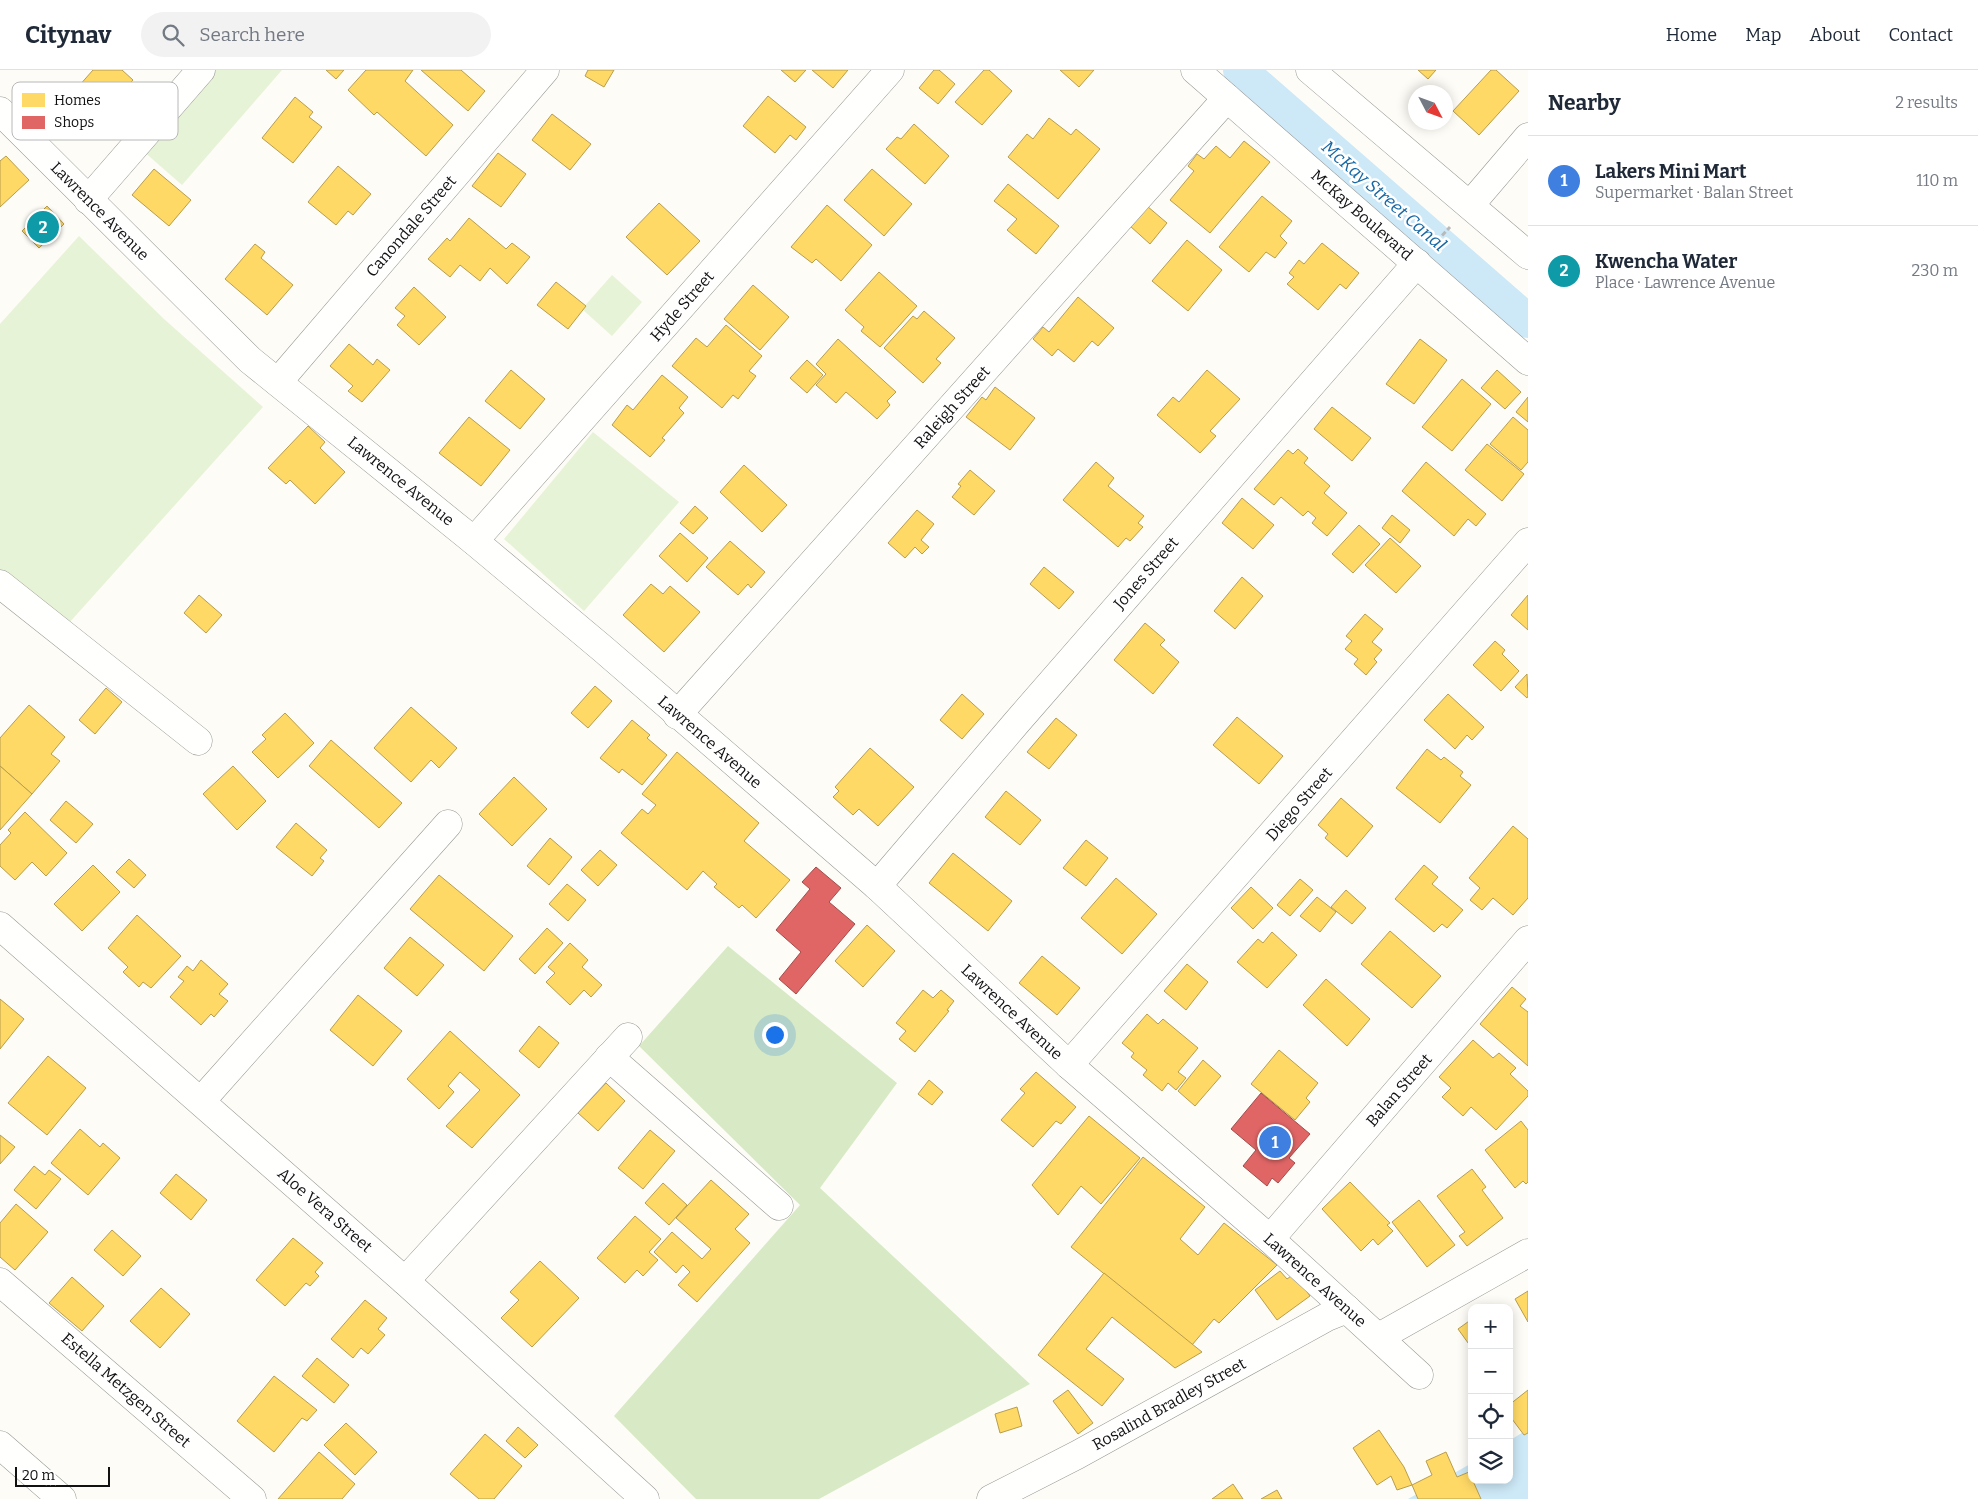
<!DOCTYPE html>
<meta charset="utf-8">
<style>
:root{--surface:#fff;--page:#f2f2f3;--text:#1f2937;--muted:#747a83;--line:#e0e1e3;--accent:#ea580c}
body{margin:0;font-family:Bitter,serif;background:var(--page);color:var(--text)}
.controls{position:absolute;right:15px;bottom:15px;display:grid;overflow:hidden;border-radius:10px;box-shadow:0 2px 12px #0003}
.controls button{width:45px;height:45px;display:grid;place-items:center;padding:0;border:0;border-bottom:1px solid var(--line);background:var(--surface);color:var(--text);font:25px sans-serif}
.compass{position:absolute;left:1408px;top:15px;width:45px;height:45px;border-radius:50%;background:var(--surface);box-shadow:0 2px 12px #0003;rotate:131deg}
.scale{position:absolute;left:15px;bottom:12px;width:95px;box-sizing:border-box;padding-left:5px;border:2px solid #111;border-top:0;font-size:14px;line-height:18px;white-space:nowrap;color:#111;-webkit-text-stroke:4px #fff;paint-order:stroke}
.you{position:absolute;left:774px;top:964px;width:18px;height:18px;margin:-12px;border:4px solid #fff;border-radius:50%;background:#1a73e8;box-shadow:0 0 0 8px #1a73e833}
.badge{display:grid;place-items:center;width:32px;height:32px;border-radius:50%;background:var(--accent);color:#fff;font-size:16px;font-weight:700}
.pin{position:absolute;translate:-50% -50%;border:2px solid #fff;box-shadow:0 1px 5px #0006}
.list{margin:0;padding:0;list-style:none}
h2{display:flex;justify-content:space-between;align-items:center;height:65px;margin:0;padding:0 20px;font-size:21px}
h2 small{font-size:16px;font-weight:400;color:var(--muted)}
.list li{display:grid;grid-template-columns:32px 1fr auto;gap:15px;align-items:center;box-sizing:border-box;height:90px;padding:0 20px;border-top:1px solid var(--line)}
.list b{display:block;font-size:19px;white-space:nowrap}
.list p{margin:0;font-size:16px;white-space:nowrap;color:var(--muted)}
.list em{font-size:16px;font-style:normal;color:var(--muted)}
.icon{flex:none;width:28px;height:28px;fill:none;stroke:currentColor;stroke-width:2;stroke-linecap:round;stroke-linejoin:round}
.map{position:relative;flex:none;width:1528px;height:1429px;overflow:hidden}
header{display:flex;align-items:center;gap:30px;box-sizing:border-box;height:70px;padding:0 25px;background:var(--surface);border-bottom:1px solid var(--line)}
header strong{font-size:24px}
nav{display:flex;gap:28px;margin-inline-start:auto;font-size:18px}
.search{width:350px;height:45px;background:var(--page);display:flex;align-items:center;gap:12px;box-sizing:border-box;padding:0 18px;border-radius:28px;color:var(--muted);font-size:19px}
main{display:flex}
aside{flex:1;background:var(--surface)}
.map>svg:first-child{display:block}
.green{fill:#e7f3d7}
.forest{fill:#d8eac5}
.water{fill:#cde8f7}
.homes{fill:#ffd966;stroke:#b89d4c}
.shops{fill:#e06666;stroke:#a24c4c}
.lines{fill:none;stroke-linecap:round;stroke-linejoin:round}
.canal{stroke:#cde8f7;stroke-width:34}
.minor-casing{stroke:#979795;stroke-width:29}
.path{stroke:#b9b9b8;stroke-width:3;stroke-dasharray:5 2.5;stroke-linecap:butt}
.minor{stroke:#fffffe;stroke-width:28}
.labels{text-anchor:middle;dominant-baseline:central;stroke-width:5;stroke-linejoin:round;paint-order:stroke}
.street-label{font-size:16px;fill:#111;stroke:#fff}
.water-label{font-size:18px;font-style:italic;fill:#1768a6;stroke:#fff}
.key{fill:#fff;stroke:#b8b8b8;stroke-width:1}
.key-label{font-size:14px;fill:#111}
</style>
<header>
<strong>Citynav</strong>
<div class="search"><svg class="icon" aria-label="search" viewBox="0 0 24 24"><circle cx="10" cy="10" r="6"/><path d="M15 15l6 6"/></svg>Search here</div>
<nav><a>Home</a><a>Map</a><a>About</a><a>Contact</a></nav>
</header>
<main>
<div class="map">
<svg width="1528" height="1429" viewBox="0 0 1528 1429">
<rect width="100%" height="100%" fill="#fdfcf7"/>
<g class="green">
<polygon points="211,0 282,0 182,115 142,80"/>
<polygon points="79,166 164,249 263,337 60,563 0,509 0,254"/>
<polygon points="612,205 642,232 612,266 582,239"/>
<polygon points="593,362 679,432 584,541 504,469"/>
</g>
<polygon class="forest" points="728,876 897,1013 820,1118 1030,1314 819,1429 696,1429 614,1346 800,1135 639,976"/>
<polygon class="water" points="1528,1359 1528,1429 1408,1429 1472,1393 1472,1410 1509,1410 1509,1371"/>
<g class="homes">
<polygon points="93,0 122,0 133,10 105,41 78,17"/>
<polygon points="326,0 344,0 336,9"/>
<polygon points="366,0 413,0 405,11 453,55 426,86 377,42 374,45 348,20"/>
<polygon points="421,0 461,0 485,21 468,41"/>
<polygon points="588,0 614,0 604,17 585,6"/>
<polygon points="781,0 806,0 795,12"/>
<polygon points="812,0 848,0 833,18"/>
<polygon points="934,0 939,0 955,14 938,34 919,18"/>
<polygon points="984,0 989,0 1012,21 982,55 955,32"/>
<polygon points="1060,0 1094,0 1079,17"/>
<polygon points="1418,0 1436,0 1428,9"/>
<polygon points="1491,0 1496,0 1519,21 1479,65 1453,41"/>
<polygon points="768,26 806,57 796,70 790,65 775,83 743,56"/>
<polygon points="295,27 313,42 309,47 322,57 293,93 262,68"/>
<polygon points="552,44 591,74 570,100 532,70"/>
<polygon points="1049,48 1071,65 1076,59 1100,79 1058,129 1008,87 1027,64 1033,69"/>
<polygon points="914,54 949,86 925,114 886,79 897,67 901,69"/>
<polygon points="1244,71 1270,92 1210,163 1170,130 1194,101 1188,96 1197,84 1204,89 1216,76 1230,88"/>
<polygon points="498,83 526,104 501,137 472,116"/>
<polygon points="6,86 29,110 0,137 0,91"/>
<polygon points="338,96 371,124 353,145 348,141 336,155 308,132"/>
<polygon points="154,99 191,130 169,156 132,125"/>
<polygon points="872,99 912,134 884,166 844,130"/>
<polygon points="1008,114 1059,156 1036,184 1007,160 1017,149 994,131"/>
<polygon points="1262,126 1292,151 1280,166 1287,173 1275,188 1266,182 1249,202 1219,177"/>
<polygon points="659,133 700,171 667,205 626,167"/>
<polygon points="827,135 872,175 841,211 816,189 812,193 791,177"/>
<polygon points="47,136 64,154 39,178 22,161"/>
<polygon points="1147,136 1167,153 1150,174 1130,156"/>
<polygon points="469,148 506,179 512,173 530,187 507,214 490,198 480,211 460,195 450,207 428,189 447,168 450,171"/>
<polygon points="1187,170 1222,200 1188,241 1152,211"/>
<polygon points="1322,173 1359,203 1346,219 1340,214 1318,240 1287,214 1294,207 1289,203 1299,190 1304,194"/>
<polygon points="255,174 265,182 261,188 293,215 267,245 225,209"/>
<polygon points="879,202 917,236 880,277 861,261 864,257 845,240"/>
<polygon points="556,212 586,236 568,259 537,235"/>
<polygon points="753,215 789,247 760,280 724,249"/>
<polygon points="414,217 446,247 419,275 397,255 405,246 395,238"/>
<polygon points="1078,227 1114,258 1098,276 1092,271 1074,292 1058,279 1052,286 1033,269 1043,257 1049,262"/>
<polygon points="924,241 955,268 936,289 941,293 923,313 884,278 913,246 917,249"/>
<polygon points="726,255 762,286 749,301 756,306 738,329 733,325 722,338 672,296 696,268 707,277"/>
<polygon points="838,269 896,322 887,331 890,335 877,349 846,322 836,333 816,315 826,304 816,294"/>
<polygon points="1420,269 1447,290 1414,334 1386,314"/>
<polygon points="349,274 373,295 377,289 390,300 362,332 348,321 353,316 330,296"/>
<polygon points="807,290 823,305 807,323 790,308"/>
<polygon points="511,300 545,329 520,359 485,331"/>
<polygon points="1207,300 1240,329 1210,361 1216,366 1200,383 1157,345 1173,327 1179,332"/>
<polygon points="1497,300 1521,322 1505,339 1481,318"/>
<polygon points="662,305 688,327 679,338 684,343 662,368 665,370 650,387 612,355 627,335 633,340"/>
<polygon points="1462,309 1491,334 1452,381 1422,357"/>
<polygon points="995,317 1035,348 1010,380 966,347 982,327 986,330"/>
<polygon points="1528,327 1528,352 1516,342"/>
<polygon points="1332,337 1371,368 1352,391 1314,359"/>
<polygon points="469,347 510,380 481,416 439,383"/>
<polygon points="1513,347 1528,360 1528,392 1521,400 1490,374"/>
<polygon points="308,356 325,372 320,378 345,402 315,434 290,410 286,414 268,398"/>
<polygon points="1487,374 1524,404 1502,431 1465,400"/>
<polygon points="1298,379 1308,388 1304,393 1330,416 1324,423 1347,443 1327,466 1312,453 1316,448 1308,441 1303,446 1281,427 1274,435 1254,419 1288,380 1293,384"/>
<polygon points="1096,392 1114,408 1108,416 1144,446 1138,453 1143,457 1130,471 1126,468 1118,477 1063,430"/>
<polygon points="1426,392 1486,444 1476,456 1468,449 1454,466 1402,421"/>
<polygon points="744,395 787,435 762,462 720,422"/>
<polygon points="970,400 995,421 974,445 952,427 961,416 958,414"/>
<polygon points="1242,428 1274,455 1253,479 1222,453"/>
<polygon points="695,436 708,448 693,464 680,453"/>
<polygon points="917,440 934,454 921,470 929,477 922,484 915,477 905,488 888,473"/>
<polygon points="1392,445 1410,460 1400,473 1382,458"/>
<polygon points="1359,455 1380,474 1353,503 1332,484"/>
<polygon points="680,463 708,488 687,512 659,486"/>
<polygon points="1390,468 1421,496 1396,523 1365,495"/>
<polygon points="730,471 765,502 751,518 748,514 738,525 706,497"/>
<polygon points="1044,497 1074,522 1059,539 1030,514"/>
<polygon points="1242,507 1263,526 1235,559 1214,541"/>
<polygon points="651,514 663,524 670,516 700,542 664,582 623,545"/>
<polygon points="199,525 222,545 206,563 184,543"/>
<polygon points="1528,525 1528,560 1511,545"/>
<polygon points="1365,544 1383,559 1372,572 1382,580 1374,589 1377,592 1366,605 1354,594 1358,589 1345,579 1352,571 1346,566"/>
<polygon points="1145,553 1165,570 1160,575 1179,592 1153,624 1114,590"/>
<polygon points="1495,571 1505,580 1502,584 1519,601 1501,621 1473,595"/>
<polygon points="1527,604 1528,626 1527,628 1515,617"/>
<polygon points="595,616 612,631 588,658 571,643"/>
<polygon points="106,618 122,632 95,664 79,650"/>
<polygon points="962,624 984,644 962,669 940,650"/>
<polygon points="1448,624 1484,657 1472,670 1467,665 1455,679 1424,650"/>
<polygon points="29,635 65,667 51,684 60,691 32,724 0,696 0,668"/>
<polygon points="411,637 457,678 439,698 431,690 411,712 374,678"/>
<polygon points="285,643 314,673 278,708 252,682 266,669 262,665"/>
<polygon points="1237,647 1283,686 1259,714 1213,675"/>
<polygon points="1056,648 1077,665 1049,699 1027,682"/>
<polygon points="632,650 650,665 647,668 667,685 642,715 622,699 619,703 600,688"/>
<polygon points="331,670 402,733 379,758 309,696"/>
<polygon points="870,678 914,717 878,756 859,739 853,745 833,727 839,721 835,717"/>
<polygon points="1427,679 1441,690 1444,687 1463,702 1460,706 1471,715 1440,753 1396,718"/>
<polygon points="677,682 759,753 744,771 790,810 756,848 742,835 739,838 714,817 717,814 703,801 687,820 621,763 642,739 648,744 656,735 642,724"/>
<polygon points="0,696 32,724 0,760"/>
<polygon points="233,696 266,731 237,760 203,724"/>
<polygon points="514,707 547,739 512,776 479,744"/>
<polygon points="1006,721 1041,750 1020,775 985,747"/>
<polygon points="1341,728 1373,756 1347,787 1325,768 1328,764 1318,755"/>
<polygon points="66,731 93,754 76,773 50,750"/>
<polygon points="25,742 67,783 46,806 32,792 15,810 0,796 0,775 11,763 8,760"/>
<polygon points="296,753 327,780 320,788 324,791 312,806 276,777"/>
<polygon points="1513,756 1528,769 1528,828 1513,845 1493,828 1482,840 1470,830 1480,818 1469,808"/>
<polygon points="550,768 572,787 549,815 527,796"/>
<polygon points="1086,770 1108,788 1086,816 1063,798"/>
<polygon points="600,780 617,795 598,816 581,800"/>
<polygon points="953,783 1012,831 988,861 929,813"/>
<polygon points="129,789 146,805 134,818 116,802"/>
<polygon points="93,795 120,822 82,861 54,834"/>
<polygon points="1424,795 1438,807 1432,814 1463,840 1447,858 1442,854 1434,862 1395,829"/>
<polygon points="439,805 513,866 484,901 410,839"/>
<polygon points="1116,808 1157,844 1122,884 1081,848"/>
<polygon points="1300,809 1313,820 1290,846 1277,835"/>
<polygon points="567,814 586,830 568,851 549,834"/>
<polygon points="1251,817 1273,838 1253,859 1231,838"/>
<polygon points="1346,820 1366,838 1352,854 1331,837"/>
<polygon points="1317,827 1336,842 1320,862 1300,846"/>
<polygon points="137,845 181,886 151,918 143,912 139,917 123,902 128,897 108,878"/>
<polygon points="867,855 895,881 863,917 835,891"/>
<polygon points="547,858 563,873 535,904 519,889"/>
<polygon points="1390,861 1441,906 1412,938 1361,894"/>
<polygon points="1272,862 1297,885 1267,918 1237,892 1258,869 1263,873"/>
<polygon points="410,867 444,895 417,926 384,898"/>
<polygon points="570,873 588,890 582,897 602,915 591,927 584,920 570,935 546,912 555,903 548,897"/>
<polygon points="1042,886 1080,918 1057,945 1019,913"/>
<polygon points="201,890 228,914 219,924 228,931 214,947 211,944 201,955 170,927 184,911 178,907 187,896 193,901"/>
<polygon points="1187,894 1208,912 1186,940 1164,921"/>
<polygon points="1326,909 1370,949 1347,976 1303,935"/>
<polygon points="1512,917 1526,929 1520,936 1528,942 1528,996 1480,954"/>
<polygon points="923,920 933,928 941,920 954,931 947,940 949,941 915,982 899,969 906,961 896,953"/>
<polygon points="358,925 402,961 373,996 330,960"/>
<polygon points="0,929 24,949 0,979"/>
<polygon points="1147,944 1158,954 1163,949 1198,978 1178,1002 1186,1008 1176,1020 1168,1013 1162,1021 1143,1005 1147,1000 1131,987 1134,983 1122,973"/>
<polygon points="539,956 559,973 539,998 519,981"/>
<polygon points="450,961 520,1025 472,1078 446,1056 480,1020 460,1002 448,1016 454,1022 439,1039 407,1009"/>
<polygon points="1473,970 1493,988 1499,983 1516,998 1510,1004 1528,1021 1528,1026 1496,1060 1471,1037 1463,1046 1442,1027 1451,1018 1439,1007"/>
<polygon points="1279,980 1318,1013 1306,1028 1310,1032 1295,1050 1251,1014"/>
<polygon points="48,986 86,1018 47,1065 8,1033"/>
<polygon points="1203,990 1221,1006 1195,1036 1178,1021"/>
<polygon points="1036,1002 1076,1037 1061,1054 1056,1051 1033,1077 1001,1050 1025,1023 1020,1019"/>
<polygon points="929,1010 943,1022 932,1035 918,1024"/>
<polygon points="606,1013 625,1031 598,1061 578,1043"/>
<polygon points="1089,1046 1140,1088 1101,1134 1081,1116 1058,1145 1032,1115"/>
<polygon points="1521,1051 1528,1060 1528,1112 1526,1114 1523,1111 1515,1118 1485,1080"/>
<polygon points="80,1059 100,1077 103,1073 120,1088 88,1125 51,1093"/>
<polygon points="650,1060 675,1081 643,1119 618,1098"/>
<polygon points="0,1065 15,1077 0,1094"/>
<polygon points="1143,1087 1205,1137 1180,1169 1198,1185 1224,1153 1277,1195 1219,1253 1214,1249 1192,1275 1071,1177"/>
<polygon points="34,1096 45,1105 49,1100 61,1109 36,1139 14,1120"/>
<polygon points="1472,1099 1486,1117 1482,1120 1503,1148 1467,1176 1459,1166 1465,1162 1437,1126"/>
<polygon points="176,1104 207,1130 191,1150 160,1123"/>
<polygon points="711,1110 749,1144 735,1159 750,1173 697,1232 678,1215 690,1202 683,1195 676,1203 654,1182 672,1162 702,1189 711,1179 676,1148"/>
<polygon points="1350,1112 1390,1153 1387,1155 1393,1161 1378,1175 1373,1169 1361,1181 1322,1139"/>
<polygon points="663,1113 687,1135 669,1155 645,1133"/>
<polygon points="1419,1130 1455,1175 1427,1197 1392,1152"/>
<polygon points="16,1134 48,1162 15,1200 0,1187 0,1153"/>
<polygon points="635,1146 661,1169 649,1182 658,1190 643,1206 637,1200 625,1213 597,1188"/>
<polygon points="112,1160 141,1186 123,1206 94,1180"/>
<polygon points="293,1168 323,1193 315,1202 319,1206 310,1216 306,1213 285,1236 256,1210"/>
<polygon points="540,1191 579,1228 532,1277 501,1248 519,1230 510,1222"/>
<polygon points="1280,1201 1287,1209 1294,1204 1310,1226 1277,1250 1255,1220"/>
<polygon points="1104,1203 1202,1282 1175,1298 1112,1247 1086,1279 1124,1309 1102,1336 1038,1285"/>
<polygon points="72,1207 104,1236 82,1261 49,1233"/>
<polygon points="161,1218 190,1244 160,1278 130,1251"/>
<polygon points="1528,1221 1528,1252 1515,1229"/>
<polygon points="365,1230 387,1248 378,1259 385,1265 368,1284 361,1278 353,1288 331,1269"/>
<polygon points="1472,1249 1472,1277 1471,1277 1458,1259"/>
<polygon points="317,1288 349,1315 334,1333 302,1306"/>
<polygon points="274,1306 317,1340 307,1351 302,1348 274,1382 237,1351"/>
<polygon points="1068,1320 1093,1353 1078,1364 1053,1331"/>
<polygon points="1528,1320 1528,1363 1524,1365 1509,1345 1509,1335"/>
<polygon points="1017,1337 1022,1356 1000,1363 995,1344"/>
<polygon points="346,1353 377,1382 355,1405 324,1375"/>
<polygon points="518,1357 538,1375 525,1388 506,1371"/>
<polygon points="1379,1360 1404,1397 1412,1415 1397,1420 1391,1406 1377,1415 1353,1378"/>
<polygon points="485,1364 522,1396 494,1429 479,1429 450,1404"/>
<polygon points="319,1382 355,1414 342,1429 278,1429"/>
<polygon points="1446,1382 1457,1407 1469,1402 1481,1429 1418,1429 1412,1415 1432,1405 1426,1391"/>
<polygon points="1233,1414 1243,1429 1212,1429"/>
<polygon points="1277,1420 1282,1429 1261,1429"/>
</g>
<g class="shops">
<polygon points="816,797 841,818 829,832 855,854 796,924 779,909 801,882 776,860 810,819 802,812"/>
<polygon points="1261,1023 1310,1064 1289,1088 1295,1093 1278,1113 1272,1108 1267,1116 1243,1096 1256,1080 1231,1059"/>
</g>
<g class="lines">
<polyline class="canal" points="1240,0 1528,251"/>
<defs>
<g id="minor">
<polyline points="1195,0 1528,291"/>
<polyline points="1310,0 1528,185"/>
<polyline points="0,41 250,290 474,471 603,579 877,816 1069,995 1270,1169 1419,1305"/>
<polyline points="88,130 201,0"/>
<polyline points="1470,135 1528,67"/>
<polyline points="278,312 545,0"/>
<polyline points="474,471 890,0"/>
<polyline points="0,514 198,671"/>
<polyline points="677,645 1227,28"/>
<polyline points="877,816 1017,652 1417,193"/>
<polyline points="0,856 405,1211 645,1429"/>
<polyline points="609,987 779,1136"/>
<polyline points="1069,995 1528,472"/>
<polyline points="201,1031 448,754"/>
<polyline points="1270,1169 1528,870"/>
<polyline points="405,1211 628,967"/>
<polyline points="0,1212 252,1429"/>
<polyline points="1379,1267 1528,1183"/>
<polyline points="0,1375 62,1429"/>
<polyline points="991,1429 1077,1385 1327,1247 1347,1239"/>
</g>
</defs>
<use href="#minor" class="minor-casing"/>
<polyline class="path" points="1437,171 1450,157"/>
<use href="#minor" class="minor"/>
</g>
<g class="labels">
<g class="street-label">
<text transform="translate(100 141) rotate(45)">Lawrence Avenue</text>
<text transform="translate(1362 145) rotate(41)">McKay Boulevard</text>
<text transform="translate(411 156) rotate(-49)">Canondale Street</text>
<text transform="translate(682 236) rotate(-49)">Hyde Street</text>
<text transform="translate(952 337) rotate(-48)">Raleigh Street</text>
<text transform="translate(401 411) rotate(39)">Lawrence Avenue</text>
<text transform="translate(1146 503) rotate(-49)">Jones Street</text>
<text transform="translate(710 672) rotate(41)">Lawrence Avenue</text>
<text transform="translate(1299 734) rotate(-49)">Diego Street</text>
<text transform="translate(1012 942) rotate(43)">Lawrence Avenue</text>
<text transform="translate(1399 1020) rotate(-49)">Balan Street</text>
<text transform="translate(325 1140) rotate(41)">Aloe Vera Street</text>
<text transform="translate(1315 1210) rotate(42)">Lawrence Avenue</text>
<text transform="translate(126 1320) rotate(41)">Estella Metzgen Street</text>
<text transform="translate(1169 1334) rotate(-29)">Rosalind Bradley Street</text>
</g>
<g class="water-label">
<text transform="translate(1384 126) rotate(41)">McKay Street Canal</text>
</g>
</g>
<rect x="12" y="12" width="166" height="58" rx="8" class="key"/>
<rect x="22" y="23" width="23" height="14" fill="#ffd966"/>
<rect x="22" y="46" width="23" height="13" fill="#e06666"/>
<g class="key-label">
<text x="54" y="35">Homes</text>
<text x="54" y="57">Shops</text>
</g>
</svg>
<div class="controls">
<button>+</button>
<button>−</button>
<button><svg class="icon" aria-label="locate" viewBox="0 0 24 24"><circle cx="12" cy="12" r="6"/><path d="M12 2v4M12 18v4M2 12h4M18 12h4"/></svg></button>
<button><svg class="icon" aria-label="layers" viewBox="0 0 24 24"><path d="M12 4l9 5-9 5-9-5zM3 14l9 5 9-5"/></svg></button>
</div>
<svg class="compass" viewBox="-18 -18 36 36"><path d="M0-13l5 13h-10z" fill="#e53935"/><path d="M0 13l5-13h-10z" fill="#747a83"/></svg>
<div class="scale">20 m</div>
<div class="you"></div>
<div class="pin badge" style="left:1275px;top:1072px;background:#3f7fe0">1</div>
<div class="pin badge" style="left:43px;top:157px;background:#0f9aa8">2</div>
</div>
<aside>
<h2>Nearby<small>2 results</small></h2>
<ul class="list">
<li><span class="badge" style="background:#3f7fe0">1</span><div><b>Lakers Mini Mart</b><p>Supermarket · Balan Street</p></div><em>110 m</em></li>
<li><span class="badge" style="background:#0f9aa8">2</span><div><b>Kwencha Water</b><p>Place · Lawrence Avenue</p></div><em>230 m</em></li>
</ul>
</aside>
</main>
